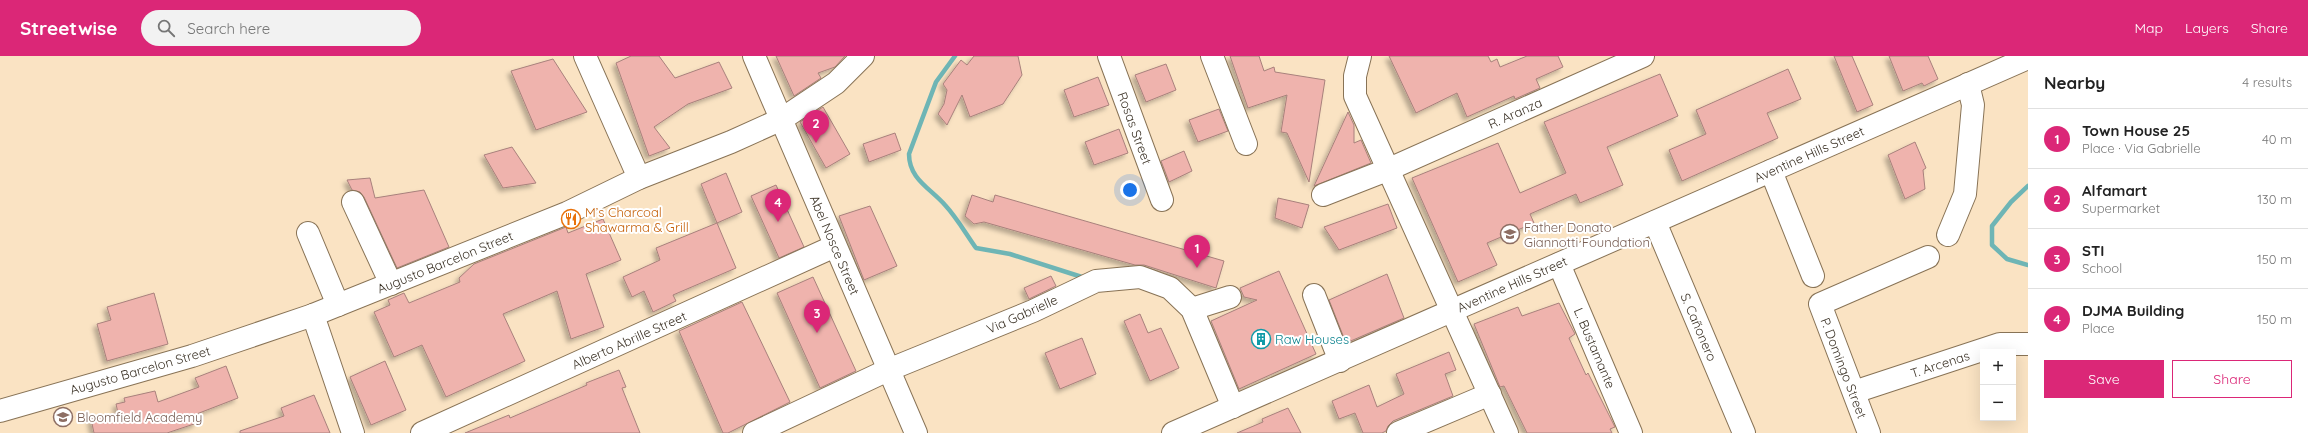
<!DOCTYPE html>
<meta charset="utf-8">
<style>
:root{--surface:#fff;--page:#f2f2f2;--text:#222;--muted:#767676;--line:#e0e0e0;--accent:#db2777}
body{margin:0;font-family:Quicksand,sans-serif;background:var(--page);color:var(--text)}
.controls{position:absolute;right:12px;bottom:12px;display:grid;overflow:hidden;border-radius:0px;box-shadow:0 4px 16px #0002}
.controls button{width:36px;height:36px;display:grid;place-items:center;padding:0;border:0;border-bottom:1px solid var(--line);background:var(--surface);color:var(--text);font:20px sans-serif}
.you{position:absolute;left:1130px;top:134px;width:14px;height:14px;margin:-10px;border:3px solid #fff;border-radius:50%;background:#1a73e8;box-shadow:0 0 0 6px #1a73e833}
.badge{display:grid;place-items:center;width:26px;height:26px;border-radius:50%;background:var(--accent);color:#fff;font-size:13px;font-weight:700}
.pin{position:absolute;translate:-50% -33px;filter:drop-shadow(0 1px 2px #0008)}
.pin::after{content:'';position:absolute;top:21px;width:14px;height:12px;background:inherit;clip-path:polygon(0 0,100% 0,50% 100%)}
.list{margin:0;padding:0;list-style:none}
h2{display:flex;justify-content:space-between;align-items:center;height:52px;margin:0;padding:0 16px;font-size:17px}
h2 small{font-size:13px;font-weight:400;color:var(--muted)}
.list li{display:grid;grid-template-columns:26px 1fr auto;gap:12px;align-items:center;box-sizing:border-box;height:60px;padding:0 16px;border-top:1px solid var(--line)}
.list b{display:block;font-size:15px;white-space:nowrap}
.list p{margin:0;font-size:13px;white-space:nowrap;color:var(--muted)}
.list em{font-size:13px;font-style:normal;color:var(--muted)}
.actions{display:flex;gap:8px;padding:12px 16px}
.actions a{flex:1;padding:9px 0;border:1px solid var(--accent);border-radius:0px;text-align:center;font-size:14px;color:var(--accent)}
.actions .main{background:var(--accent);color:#fff}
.icon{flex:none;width:22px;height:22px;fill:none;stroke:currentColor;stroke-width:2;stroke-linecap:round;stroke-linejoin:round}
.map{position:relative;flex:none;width:2028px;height:377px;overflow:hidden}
header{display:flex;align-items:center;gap:24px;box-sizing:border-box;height:56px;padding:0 20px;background:var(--accent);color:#fff}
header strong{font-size:19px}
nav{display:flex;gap:22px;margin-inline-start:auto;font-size:14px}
.search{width:280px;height:36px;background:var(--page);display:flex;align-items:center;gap:10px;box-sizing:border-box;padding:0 14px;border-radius:22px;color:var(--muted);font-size:15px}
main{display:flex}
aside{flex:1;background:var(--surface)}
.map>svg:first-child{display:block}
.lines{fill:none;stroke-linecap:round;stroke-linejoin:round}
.stream{stroke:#6eb5b5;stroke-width:4.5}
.building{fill:#efb3ad;stroke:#a8817c;filter:url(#shadow)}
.minor-casing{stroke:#887356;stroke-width:24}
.minor{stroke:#fff;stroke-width:22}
.labels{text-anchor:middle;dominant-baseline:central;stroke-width:4;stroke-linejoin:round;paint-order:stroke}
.street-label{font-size:13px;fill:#3b3226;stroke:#fff}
.food-label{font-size:13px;fill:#c56008;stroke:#fff;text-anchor:start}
.education-label{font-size:13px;fill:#785e54;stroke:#fff;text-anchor:start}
.culture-label{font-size:13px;fill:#0d838f;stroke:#fff;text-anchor:start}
</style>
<header>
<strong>Streetwise</strong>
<div class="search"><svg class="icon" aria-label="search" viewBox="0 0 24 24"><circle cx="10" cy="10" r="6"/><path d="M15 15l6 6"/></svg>Search here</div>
<nav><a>Map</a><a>Layers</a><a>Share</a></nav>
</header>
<main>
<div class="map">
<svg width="2028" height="377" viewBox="0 0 2028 377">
<defs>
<filter id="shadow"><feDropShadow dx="-3.5" dy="3.5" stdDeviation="2" flood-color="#0004"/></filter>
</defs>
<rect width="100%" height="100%" fill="#fae3c3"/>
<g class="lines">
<g class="stream">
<path d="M955 0 936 26 909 98C909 123 930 132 945 149 957 162 966 178 976 192L1010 198 1085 222"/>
<polyline points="2028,130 2011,146 1992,170 1992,189 2007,203 2028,209"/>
</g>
</g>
<g class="building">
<polygon points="631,0 659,0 675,22 719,6 732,32 688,48 654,71 670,92 649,100 616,7"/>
<polygon points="776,0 845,0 835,11 818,17 821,22 794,40"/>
<polygon points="974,0 1018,0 1022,19 1003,48 970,61 962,39 947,69 938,58 944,48 947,34 943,28 961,4 967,9"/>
<polygon points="1230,0 1259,0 1264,15 1274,11 1275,16 1325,24 1309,126 1287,77 1281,76 1287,39 1248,52"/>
<polygon points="1389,0 1488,0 1491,6 1497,3 1500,11 1527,0 1558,0 1563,11 1536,23 1540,32 1515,43 1514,40 1467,61 1457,37 1416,57"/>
<polygon points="1834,0 1852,0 1873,49 1857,56"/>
<polygon points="1889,0 1928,0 1938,23 1924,30 1922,27 1903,35"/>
<polygon points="553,3 587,56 536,74 511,15"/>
<polygon points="1166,8 1176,34 1146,46 1135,19"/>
<polygon points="1788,13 1801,43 1767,57 1778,82 1682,125 1669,94 1706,78 1696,54"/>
<polygon points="1660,18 1678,60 1607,91 1623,129 1580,147 1576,138 1530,158 1534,167 1487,187 1497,209 1458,226 1412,122 1498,87 1520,137 1566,117 1544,66"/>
<polygon points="1098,21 1109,49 1074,61 1064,34"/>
<polygon points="823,51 850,98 826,112 800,66"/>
<polygon points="1219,53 1228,75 1198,86 1189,64"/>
<polygon points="1348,56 1354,69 1354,87 1361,84 1371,107 1314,130"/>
<polygon points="1119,73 1128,97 1094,109 1085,86"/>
<polygon points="895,77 901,94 869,106 863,88"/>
<polygon points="1915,86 1926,112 1923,114 1925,133 1905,143 1888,99"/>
<polygon points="512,91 536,127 503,132 484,99"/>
<polygon points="1184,95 1192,115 1169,126 1161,105"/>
<polygon points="726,117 742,156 717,167 701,128"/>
<polygon points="370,122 375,142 424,134 449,191 397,212 364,141 360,136 352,134 347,124"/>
<polygon points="776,129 804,191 779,202 751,140"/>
<polygon points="972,139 993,146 995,139 1224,205 1216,232 1144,209 1135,209 984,166 974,168 965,160"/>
<polygon points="1278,142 1309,149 1302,172 1275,162"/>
<polygon points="1388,148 1397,172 1339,194 1324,171"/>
<polygon points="870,150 897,210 864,224 839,160"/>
<polygon points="603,163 621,204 586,218 604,271 571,283 557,235 522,250 503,258 525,305 446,341 422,289 394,301 374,256 390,249 388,244 404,237 409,247 460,226 459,222 474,208 566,171 568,177"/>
<polygon points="717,167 736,212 673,239 676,245 653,256 644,235 632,241 623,221 660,204 656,192"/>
<polygon points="1279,215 1316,298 1239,333 1211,265 1257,244 1244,241 1240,232"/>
<polygon points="1387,218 1404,262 1346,287 1329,244"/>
<polygon points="1051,220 1056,230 1029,243 1024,232"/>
<polygon points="813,221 856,315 820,332 777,237"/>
<polygon points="154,237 168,288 107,305 97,268 111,264 107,251"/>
<polygon points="742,246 790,346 728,377 723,377 679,275"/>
<polygon points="1559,247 1575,278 1569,282 1586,319 1588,317 1615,371 1610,373 1612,377 1527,377 1504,330 1500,331 1474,268 1518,251 1522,260"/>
<polygon points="1140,258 1148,277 1161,272 1179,312 1150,325 1124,265"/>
<polygon points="1082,282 1096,318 1060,333 1045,297"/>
<polygon points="1449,296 1456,314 1445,318 1453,340 1393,365 1388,370 1386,375 1382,377 1363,377 1355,357 1339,363 1332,345 1369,329 1377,351 1404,338 1396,318"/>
<polygon points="385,305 406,354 371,369 350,321"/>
<polygon points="226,310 238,342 194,359 197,367 167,377 94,377 91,363 118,357 116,348 125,346 124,342 155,335 158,346 199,331 195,322"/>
<polygon points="619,314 626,331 622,332 640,377 465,377 509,359 510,362 587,329 586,327"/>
<polygon points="314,339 330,377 240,377 240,375 284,360 281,352"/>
<polygon points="1288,352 1301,377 1237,377 1263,366 1262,363"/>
</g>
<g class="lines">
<defs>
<g id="minor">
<polyline points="585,0 639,122"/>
<polyline points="754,0 916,377"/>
<polyline points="1109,0 1162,144"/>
<polyline points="1212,0 1246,88"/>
<polyline points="1360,0 1355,20 1355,40 1507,377"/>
<polyline points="1771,115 1813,220"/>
<polyline points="1323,139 1387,114 1643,0"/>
<polyline points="353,146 391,228"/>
<polyline points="1655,166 1744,377"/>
<polyline points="308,177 338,249"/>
<polyline points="1948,179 1965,138 1973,49 1968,28"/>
<polyline points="1559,208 1631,377"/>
<polyline points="1314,239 1340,305"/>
<polyline points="1192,253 1230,241"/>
<polyline points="313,259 353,377"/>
<polyline points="1854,336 2000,288 2028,288"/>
<polyline points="0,355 192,300 313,259 567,157 639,122 731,86 782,63 836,27 863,0"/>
<polyline points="422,377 835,190"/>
<polyline points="754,377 888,314 1033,255 1096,225 1140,221 1170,232 1192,253 1233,351"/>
<polyline points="1173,377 2028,2"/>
<polyline points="1398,377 1490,338"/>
<polyline points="1869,377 1820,248 1928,201"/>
</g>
</defs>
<use href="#minor" class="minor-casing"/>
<use href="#minor" class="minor"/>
</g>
<defs>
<symbol id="restaurant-ring" viewBox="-11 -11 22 22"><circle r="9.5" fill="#fff" stroke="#e8710a" stroke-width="1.5"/><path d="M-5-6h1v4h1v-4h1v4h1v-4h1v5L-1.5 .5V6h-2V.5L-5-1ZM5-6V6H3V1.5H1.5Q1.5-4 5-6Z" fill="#e8710a"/></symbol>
<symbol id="school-ring" viewBox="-11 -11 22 22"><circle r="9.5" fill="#fff" stroke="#8d6e63" stroke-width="1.5"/><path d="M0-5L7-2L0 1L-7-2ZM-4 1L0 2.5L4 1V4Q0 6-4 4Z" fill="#8d6e63"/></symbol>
<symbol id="building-ring" viewBox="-11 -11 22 22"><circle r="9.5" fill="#fff" stroke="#0f9aa8" stroke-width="1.5"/><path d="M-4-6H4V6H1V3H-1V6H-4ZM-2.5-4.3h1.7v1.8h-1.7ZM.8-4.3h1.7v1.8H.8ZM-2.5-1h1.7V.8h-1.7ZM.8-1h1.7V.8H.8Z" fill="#0f9aa8"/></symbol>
</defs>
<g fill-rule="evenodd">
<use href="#restaurant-ring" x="560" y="152" width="22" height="22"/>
<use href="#school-ring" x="1499" y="167" width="22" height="22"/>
<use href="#building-ring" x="1250" y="272" width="22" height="22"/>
<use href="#school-ring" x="52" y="350" width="22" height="22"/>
</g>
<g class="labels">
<g class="street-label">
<text transform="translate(1515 57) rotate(-24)">R. Aranza</text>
<text transform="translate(1135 72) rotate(70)">Rosas Street</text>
<text transform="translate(1809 98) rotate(-24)">Aventine Hills Street</text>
<text transform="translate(835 189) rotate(67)">Abel Nosce Street</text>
<text transform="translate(445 206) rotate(-22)">Augusto Barcelon Street</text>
<text transform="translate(1512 228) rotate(-24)">Aventine Hills Street</text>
<text transform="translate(1022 258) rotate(-24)">Via Gabrielle</text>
<text transform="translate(1699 271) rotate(67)">S. Cañonero</text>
<text transform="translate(629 284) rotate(-24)">Alberto Abrille Street</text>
<text transform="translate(1595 292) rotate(67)">L. Bustamante</text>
<text transform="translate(1940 308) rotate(-18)">T. Arcenas</text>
<text transform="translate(1844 312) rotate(69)">P. Domingo Street</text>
<text transform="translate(140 314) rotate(-16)">Augusto Barcelon Street</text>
</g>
<g class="food-label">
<text x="585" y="156">M’s Charcoal<tspan x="585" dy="15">Shawarma &amp; Grill</tspan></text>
</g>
<g class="education-label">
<text x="1524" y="171">Father Donato<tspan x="1524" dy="15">Giannotti Foundation</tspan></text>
<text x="77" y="361">Bloomfield Academy</text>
</g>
<g class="culture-label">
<text x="1275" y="283">Raw Houses</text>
</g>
</g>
</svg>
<div class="controls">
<button>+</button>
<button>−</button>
</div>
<div class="you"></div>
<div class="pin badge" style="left:1197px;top:212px">1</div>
<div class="pin badge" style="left:816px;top:87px">2</div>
<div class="pin badge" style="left:817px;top:277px">3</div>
<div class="pin badge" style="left:778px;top:166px">4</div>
</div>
<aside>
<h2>Nearby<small>4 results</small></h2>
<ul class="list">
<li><span class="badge">1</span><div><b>Town House 25</b><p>Place · Via Gabrielle</p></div><em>40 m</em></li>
<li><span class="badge">2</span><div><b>Alfamart</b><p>Supermarket</p></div><em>130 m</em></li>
<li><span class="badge">3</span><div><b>STI</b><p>School</p></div><em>150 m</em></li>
<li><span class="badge">4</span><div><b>DJMA Building</b><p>Place</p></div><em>150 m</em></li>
</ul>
<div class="actions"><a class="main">Save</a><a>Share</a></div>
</aside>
</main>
